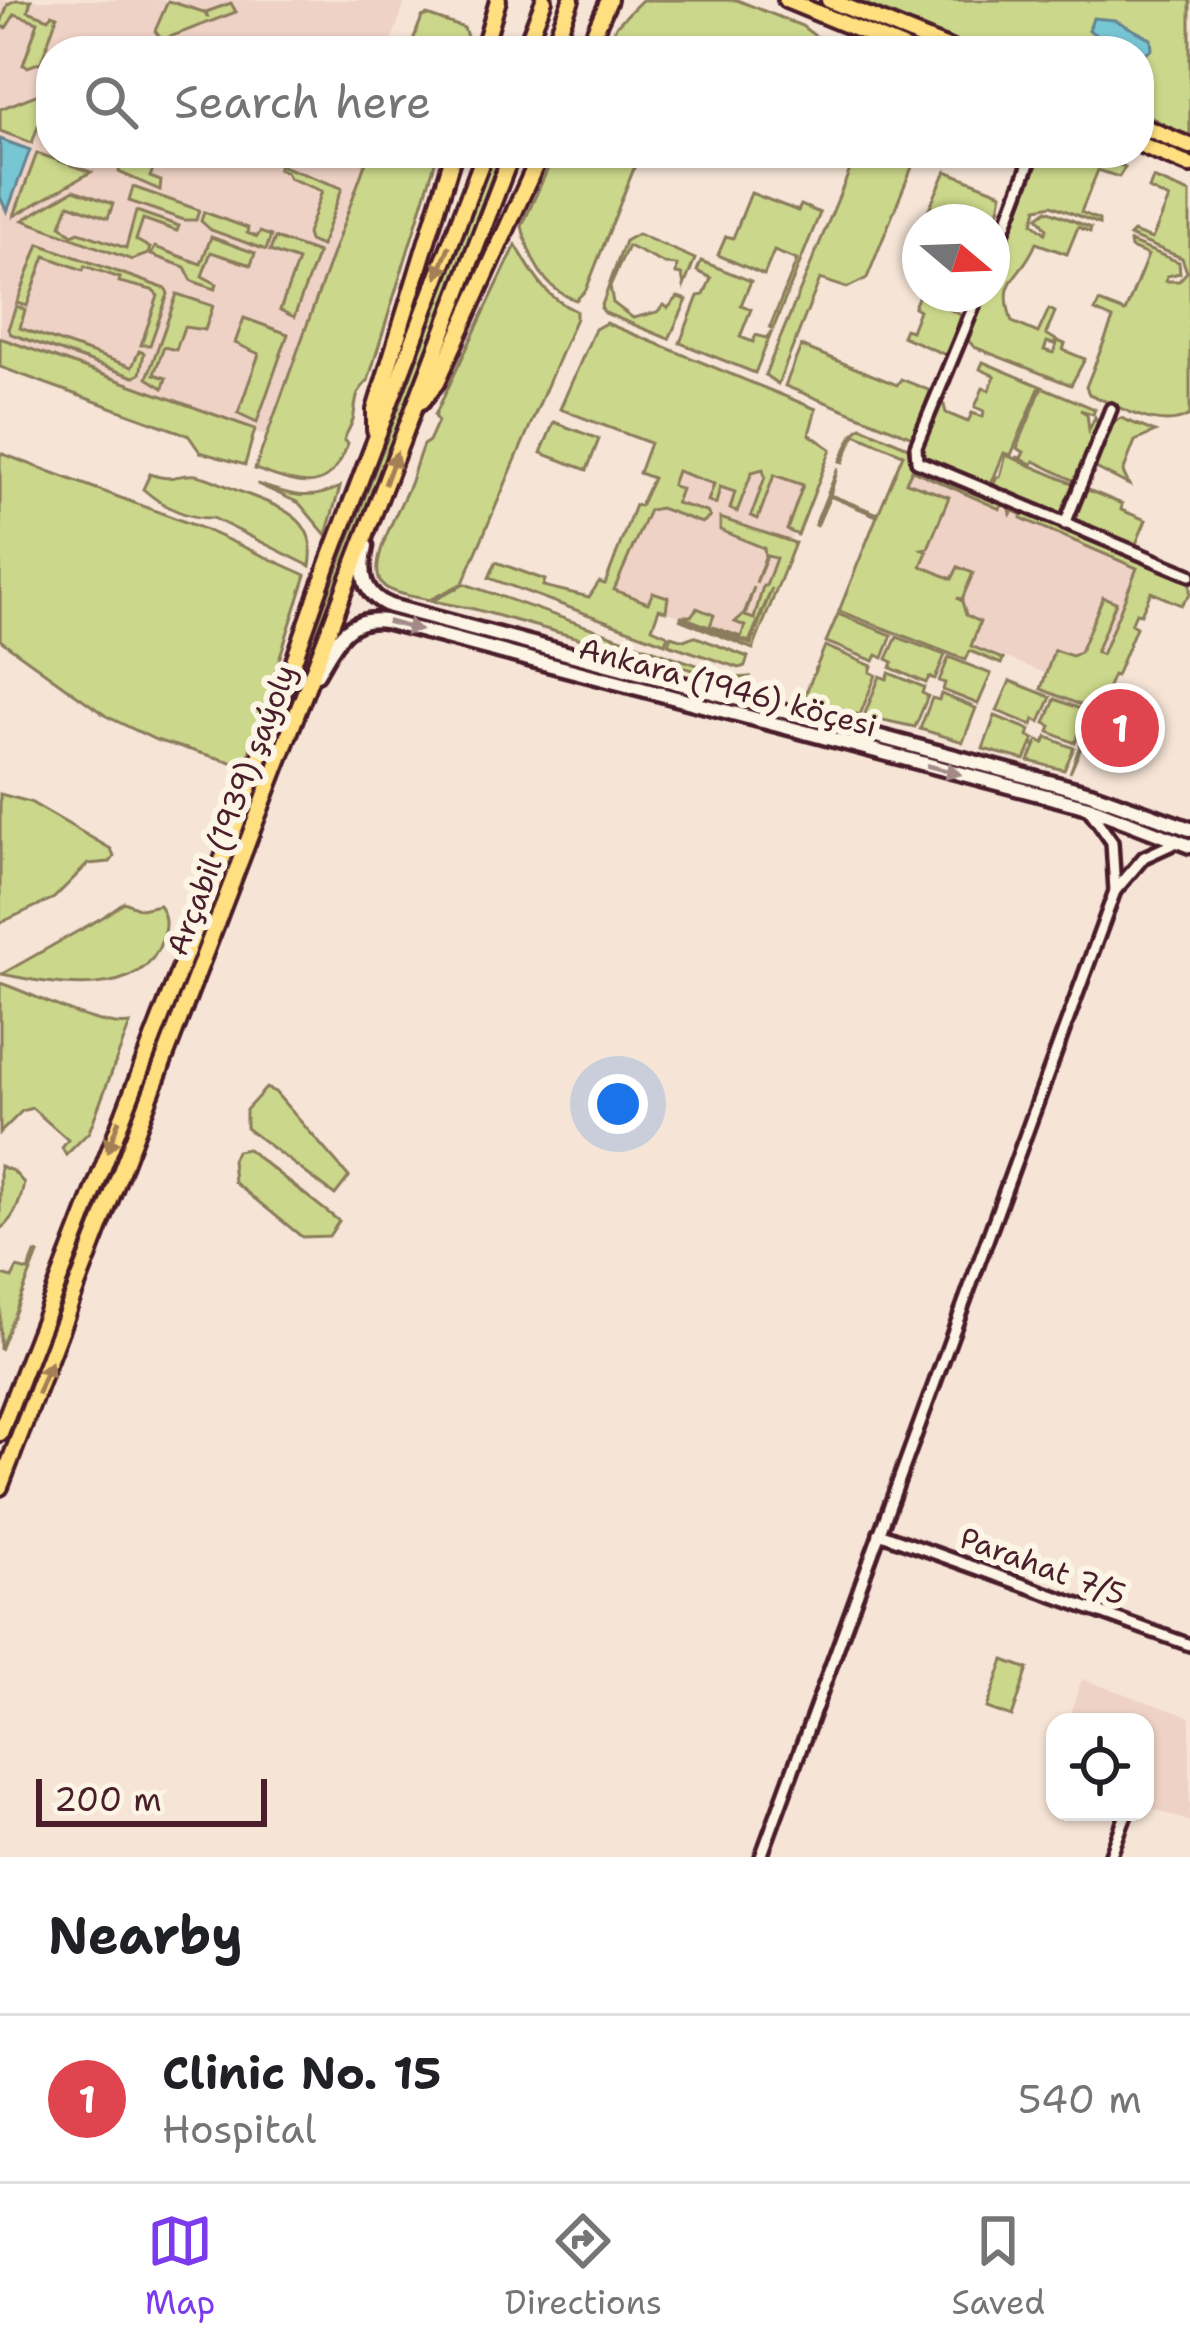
<!DOCTYPE html>
<meta charset="utf-8">
<style>
:root{--surface:#fff;--page:#f6f6f6;--text:#202124;--muted:#757577;--line:#e0e0e0;--accent:#7c3aed}
body{margin:0;font-family:"Shantell Sans",sans-serif;background:var(--page);color:var(--text)}
.controls{position:absolute;right:36px;bottom:36px;display:grid;overflow:hidden;border-radius:24px;box-shadow:0 3px 9px #0004}
.controls button{width:108px;height:108px;display:grid;place-items:center;padding:0;border:0;border-bottom:3px solid var(--line);background:var(--surface);color:var(--text);font:60px sans-serif}
.compass{position:absolute;left:902px;top:204px;width:108px;height:108px;border-radius:50%;background:var(--surface);box-shadow:0 3px 9px #0004;rotate:109deg}
.scale{position:absolute;left:36px;bottom:30px;width:231px;box-sizing:border-box;padding-left:12px;border:6px solid #4a1f2b;border-top:0;font-size:33px;line-height:42px;white-space:nowrap;color:#4a1f2b;-webkit-text-stroke:9px #fcf5e5;paint-order:stroke}
.you{position:absolute;left:618px;top:1104px;width:42px;height:42px;margin:-30px;border:9px solid #fff;border-radius:50%;background:#1a73e8;box-shadow:0 0 0 18px #1a73e833}
.badge{display:grid;place-items:center;width:78px;height:78px;border-radius:50%;background:var(--accent);color:#fff;font-size:39px;font-weight:700}
.pin{position:absolute;translate:-50% -50%;border:6px solid #fff;box-shadow:0 3px 12px #0006}
.list{margin:0;padding:0;list-style:none}
h2{display:flex;justify-content:space-between;align-items:center;height:156px;margin:0;padding:0 48px;font-size:51px}
h2 small{font-size:39px;font-weight:400;color:var(--muted)}
.list li{display:grid;grid-template-columns:78px 1fr auto;gap:36px;align-items:center;box-sizing:border-box;height:168px;padding:0 48px;border-top:3px solid var(--line)}
.list b{display:block;font-size:45px;white-space:nowrap}
.list p{margin:0;font-size:39px;white-space:nowrap;color:var(--muted)}
.list em{font-size:39px;font-style:normal;color:var(--muted)}
.icon{flex:none;width:66px;height:66px;fill:none;stroke:currentColor;stroke-width:2;stroke-linecap:round;stroke-linejoin:round}
.map{position:relative;flex:none;width:1190px;height:1857px;overflow:hidden}
.search{position:absolute;background:var(--surface);box-shadow:0 3px 9px #0004;left:36px;right:36px;top:36px;height:132px;display:flex;align-items:center;gap:30px;box-sizing:border-box;padding:0 42px;border-radius:48px;color:var(--muted);font-size:45px}
.sheet{height:324px;background:var(--surface)}
nav{display:flex;justify-content:space-around;align-items:center;box-sizing:border-box;height:168px;border-top:3px solid var(--line);background:var(--surface);font-size:33px;color:var(--muted)}
nav a{display:grid;justify-items:center;gap:6px}
nav .on{color:var(--accent)}
.map>svg:first-child{display:block}
.built{fill:#efd2c6}
.green{fill:#cbd88b;stroke:#8a7c5b;stroke-width:3}
.water{fill:#77c6d4;stroke:#658390;stroke-width:3}
.lines{fill:none;stroke-linecap:round;stroke-linejoin:round}
.minor-casing{stroke:#4a1f2b;stroke-width:18}
.secondary-casing{stroke:#4a1f2b;stroke-width:21}
.primary-casing{stroke:#4a1f2b;stroke-width:22}
.minor{stroke:#fcf5e5;stroke-width:9}
.secondary{stroke:#fcf5e5;stroke-width:12}
.primary{stroke:#ffdf80;stroke-width:14}
.oneway{fill:#a47f56}
.oneway2{fill:#a38a88}
.labels{text-anchor:middle;dominant-baseline:central;stroke-width:12;stroke-linejoin:round;paint-order:stroke}
.street-label{font-size:30px;fill:#4a1f2b;stroke:#fcf5e5}
</style>
<div class="map">
<svg width="1190" height="1857" viewBox="0 0 1190 1857">
<rect width="100%" height="100%" fill="#f6e5d7"/>
<filter id="ink" filterUnits="userSpaceOnUse"><feTurbulence type="fractalNoise" baseFrequency=".00833" numOctaves="2"/><feDisplacementMap in="SourceGraphic" scale="24" xChannelSelector="R" yChannelSelector="G"/><feConvolveMatrix kernelMatrix="1 2 1 2 8 2 1 2 1" color-interpolation-filters="sRGB"/></filter>
<g filter="url(#ink)">
<g class="built">
<polygon points="0,0 406,0 388,51 51,51 51,153 376,153 274,439 0,341"/>
<polygon points="692,434 814,483 749,642 603,588 635,505 640,506 663,451"/>
<polygon points="904,465 1153,566 1100,696 1046,678 1044,673 974,645 964,650 846,609"/>
<polygon points="1082,1679 1190,1717 1190,1822 1145,1806 1145,1722 1067,1722"/>
</g>
<g class="green">
<polygon points="16,0 31,0 28,11 49,19 52,14 57,16 41,62 28,67 23,65 38,22 15,14 6,28 0,26 8,4"/>
<polygon points="642,0 737,0 802,26 815,36 864,51 601,51 617,25"/>
<polygon points="856,0 1190,0 1190,138 1139,111 1139,51 981,51"/>
<polygon points="168,1 204,12 208,18 206,12 231,3 236,12 162,40 155,31"/>
<polygon points="427,15 464,28 470,45 469,51 409,51 422,17"/>
<polygon points="51,89 32,143 0,131 0,109"/>
<polygon points="37,153 91,172 14,216"/>
<polygon points="138,153 159,153 150,177 161,181 160,190 119,172 120,164"/>
<path d="M369 153H438L368 381C356 392 356 400 354 415 353 425 347 430 344 440L348 443C329 498 300 485 255 469Z"/>
<polygon points="495,153 501,153 269,766 264,764"/>
<path d="M555 153H640L586 290 576 300C544 290 529 257 522 226Z"/>
<polygon points="857,153 909,153 914,162 867,278 847,288 820,279 778,384 765,375"/>
<path d="M1042 153H1091L1125 167 1119 177 1098 170 1081 212 1099 220V224L1052 205 1037 208 1033 223 1045 233 1047 229 1038 217 1047 210 1091 228 1090 232 1078 227 1067 254 1036 243C1020 282 997 275 1012 322L1038 333 1049 309 1055 312 1046 334 1056 340 1054 344 1047 342 1044 350 1053 353 1058 341 1065 344 1063 350 1085 359 1071 385 974 347 967 339 984 294H992V276Z"/>
<polygon points="279,165 342,188 321,246 309,241 307,234 322,191 289,178 286,172 278,169"/>
<polygon points="946,171 1002,193 992,248 992,222 923,222"/>
<path d="M1153 178 1190 193V415C1159 433 1119 406 1089 394L1086 387 1113 319 1095 311 1099 302 1125 312 1148 255 1131 248 1130 242 1179 262 1180 273 1167 276 1166 281H1179L1187 272 1182 258 1129 236 1133 232 1152 239 1169 199 1149 189Z"/>
<polygon points="133,187 199,210 196,220 184,220 129,201"/>
<polygon points="74,190 113,204 108,218 69,204 61,225 72,235 79,232 126,248 136,211 179,226 177,231 143,219 136,240 150,248 148,254 132,260 23,220"/>
<polygon points="751,193 798,211 801,205 820,213 773,329 770,327 797,260 774,251 764,275 718,255 726,236 733,238"/>
<polygon points="204,212 248,228 247,233 257,237 260,232 271,236 266,250 211,230 201,221"/>
<polygon points="638,234 695,259 684,286 682,275 676,274 677,265 665,264 628,246 610,286 613,303 633,318 657,312 664,305 668,308 678,297 687,300 669,339 605,313 601,308 625,241"/>
<polygon points="211,237 255,253 251,265 211,252 202,276 217,284 215,289 192,281 185,267 151,255 155,247 201,264"/>
<polygon points="275,238 318,253 294,317 280,310 298,261 270,251"/>
<polygon points="39,244 166,289 168,294 150,345 141,345 158,296 152,290 119,282 120,278 85,266 83,270 45,256 27,306 17,303"/>
<path d="M516 245C534 275 543 296 576 311V318L463 583 429 600C416 597 395 595 384 586 362 568 404 502 411 481 415 469 418 457 423 445L429 441 438 421 435 415Z"/>
<polygon points="701,261 751,281 741,305 751,309 740,337 753,342 756,335 766,338 772,331 755,373 680,343 698,296 704,295 711,278 697,271"/>
<polygon points="177,294 213,306 205,330 184,327 176,350 164,347 154,374 166,378 163,388 147,378"/>
<polygon points="919,295 961,315 948,356 902,336 905,329 911,331 919,310 914,307"/>
<polygon points="16,306 25,310 20,328 132,367 139,351 144,353 140,374 134,377 11,334 8,329"/>
<polygon points="244,318 288,334 257,422 238,413 259,354 235,343"/>
<polygon points="606,323 816,409 809,434 831,449 798,535 787,530 803,485 774,475 758,519 751,516 765,477 763,469 752,472 737,512 730,509 735,492 720,487 716,504 708,501 714,484 677,471 672,485 681,489 676,503 707,512 710,517 702,523 660,508 649,510 614,590 648,603 653,592 668,597 666,611 659,609 652,628 668,635 665,643 489,578 496,562 545,580 543,586 589,597 599,582 605,584 635,505 640,506 653,478 639,473 650,443 560,409 595,329"/>
<polygon points="0,338 255,429 245,465 200,452 188,435 0,367"/>
<polygon points="801,346 897,385 901,379 931,391 915,438 785,386"/>
<polygon points="983,362 1040,386 1011,455 1004,453 989,489 921,460 920,450 939,405 944,405 946,413 968,422 972,413 983,417 984,411 975,407 983,388 989,390 995,376 980,369"/>
<polygon points="1042,387 1095,409 1093,414 1080,410 1087,414 1089,430 1095,417 1099,423 1075,481 1034,461 1032,464 1016,457 1021,458 1024,452 1017,448"/>
<polygon points="1121,418 1155,432 1135,441 1123,472 1129,485 1094,467 1111,423"/>
<polygon points="554,422 599,439 587,470 541,453"/>
<polygon points="861,427 908,447 911,462 921,472 1002,505 1000,509 912,470 906,482 949,497 928,548 922,549 927,552 921,566 952,579 958,567 973,573 962,599 957,598 962,601 966,615 980,622 971,646 1003,659 1001,664 970,651 966,660 839,611 877,516 830,496 817,526 815,525 838,468 830,495 878,514 903,454 855,434 843,462 840,461 854,433"/>
<polygon points="0,453 199,527 306,575 245,766 156,740 106,716 0,640"/>
<polygon points="1006,455 1074,484 1060,514 991,490 997,477 1000,477"/>
<path d="M150 474C175 483 176 473 196 475 210 477 227 487 241 492 279 507 319 517 310 566L213 518C187 519 162 506 143 489Z"/>
<path d="M257 484C289 495 310 502 340 487L326 535 299 503Z"/>
<polygon points="1088,490 1122,504 1121,510 1146,520 1136,544 1132,546 1076,522 1074,513"/>
<polygon points="1010,508 1190,582 1190,594 1181,605 1151,592 1141,614 1136,613 1131,624 1136,627 1116,676 1113,675 1070,773 1093,710 1041,689 1054,650 1072,656 1080,652 1103,597 1116,602 1096,652 1102,655 1137,568 1021,518 1022,515 1013,511 1011,514"/>
<polygon points="720,518 795,543 753,649 679,619 751,644 772,588 749,642 680,616 691,616 697,608 714,615 710,626 741,637 745,626 735,622 744,614 754,587 745,616 754,619 763,586 766,586 776,558 767,556 756,583 765,557 764,548 720,530"/>
<polygon points="465,584 734,678 750,677 747,685 474,609 432,601"/>
<polygon points="838,614 892,635 883,658 877,655 874,661 826,642"/>
<polygon points="671,636 684,640 694,636 748,657 745,666 739,668 668,644"/>
<polygon points="897,637 945,655 935,679 929,677 926,683 891,668 893,662 887,659"/>
<polygon points="825,646 872,666 870,672 876,675 860,715 803,700"/>
<polygon points="949,657 991,674 978,704 943,690 945,683 939,681"/>
<polygon points="889,673 924,687 922,693 928,696 915,727 864,716 880,676 887,679"/>
<polygon points="1010,681 1051,697 1040,722 1034,719 1032,725 997,711"/>
<polygon points="941,694 976,708 963,742 920,729 932,698 939,700"/>
<polygon points="1055,699 1088,712 1075,743 1049,732 1051,726 1045,723"/>
<polygon points="995,716 1030,730 1028,736 1034,739 1025,760 983,749"/>
<polygon points="1047,737 1074,748 1064,770 1029,761 1038,740 1044,743"/>
<polygon points="0,794 30,802 111,849 114,857 110,862 88,864 54,898 0,923"/>
<path d="M124 902 141 909 159 905C167 916 166 927 162 940 142 1003 50 984 2 974L103 917Z"/>
<path d="M0 983C35 994 97 1029 130 1024L89 1132 66 1155 62 1148 68 1140 32 1108 22 1111 0 1133Z"/>
<polygon points="266,1088 275,1092 349,1177 335,1195 246,1128 246,1110"/>
<polygon points="247,1149 339,1221 329,1236 302,1237 234,1182 232,1160 236,1151"/>
<path d="M0 1166 13 1171 24 1183C21 1200 15 1219 0 1229Z"/>
<polygon points="35,1253 38,1254 0,1350 0,1274 12,1278 17,1268 28,1271"/>
<polygon points="1004,1660 1028,1669 1012,1717 987,1708"/>
</g>
<g class="water">
<polygon points="1093,18 1115,20 1151,39 1152,49 1145,53 1113,48 1089,30"/>
<polygon points="0,139 30,150 7,212 0,197"/>
</g>
<g class="lines">
<defs>
<g id="minor">
<polyline points="992,262 1033,153"/>
<polyline points="979,294 916,446 917,461 1190,575"/>
<polyline points="1065,524 1111,409"/>
<polyline points="1088,808 1112,842 1115,891"/>
<polyline points="879,1533 1190,1645"/>
<polyline points="761,1857 1115,891 1144,857 1179,841"/>
<polyline points="1110,1857 1127,1812"/>
</g>
<g id="secondary">
<path d="M366 546C360 573 362 594 390 606L1090 793 1190 829"/>
<path d="M317 674C334 645 346 615 385 621L1088 807 1190 846"/>
</g>
<g id="primary">
<polyline points="786,0 910,51"/>
<polyline points="829,0 955,51"/>
<polyline points="483,51 498,0"/>
<polyline points="524,51 544,0"/>
<polyline points="551,51 571,0"/>
<polyline points="586,51 609,0"/>
<polyline points="1139,125 1190,146"/>
<polyline points="1139,144 1190,165"/>
<polyline points="422,401 437,382 541,153"/>
<polyline points="375,430 375,410 454,153"/>
<polyline points="0,1433 240,814 328,564 485,153"/>
<polyline points="0,1487 512,153"/>
</g>
</defs>
<use href="#minor" class="minor-casing"/>
<use href="#secondary" class="secondary-casing"/>
<use href="#primary" class="primary-casing"/>
<use href="#minor" class="minor"/>
<use href="#secondary" class="secondary"/>
<use href="#primary" class="primary"/>
</g>
<defs><path id="oneway-solid" d="M-6-.8H1V-3.2L6.5 0L1 3.2V.8H-6Z" transform="scale(3)"/></defs>
<g class="oneway">
<use href="#oneway-solid" transform="translate(443 262) rotate(111)"/>
<use href="#oneway-solid" transform="translate(391 468) rotate(-70)"/>
<use href="#oneway-solid" transform="translate(113 1136) rotate(110)"/>
<use href="#oneway-solid" transform="translate(44 1378) rotate(-68)"/>
</g>
<g class="oneway2">
<use href="#oneway-solid" transform="translate(404 626) rotate(15)"/>
<use href="#oneway-solid" transform="translate(944 770) rotate(15)"/>
</g>
</g>
<g class="labels">
<g class="street-label">
<text transform="translate(728 687) rotate(15)">Ankara (1946) köçesi</text>
<text transform="translate(231 810) rotate(-69)">Arçabil (1939) şaýoly</text>
<text transform="translate(1043 1566) rotate(20)">Parahat 7/5</text>
</g>
</g>
</svg>
<div class="controls">
<button><svg class="icon" aria-label="locate" viewBox="0 0 24 24"><circle cx="12" cy="12" r="6"/><path d="M12 2v4M12 18v4M2 12h4M18 12h4"/></svg></button>
</div>
<svg class="compass" viewBox="-18 -18 36 36"><path d="M0-13l5 13h-10z" fill="#e53935"/><path d="M0 13l5-13h-10z" fill="#757577"/></svg>
<div class="scale">200 m</div>
<div class="you"></div>
<div class="pin badge" style="left:1120px;top:728px;background:#e0444e">1</div>
<div class="search"><svg class="icon" aria-label="search" viewBox="0 0 24 24"><circle cx="10" cy="10" r="6"/><path d="M15 15l6 6"/></svg>Search here</div>
</div>
<section class="sheet">
<h2>Nearby<small></small></h2>
<ul class="list">
<li><span class="badge" style="background:#e0444e">1</span><div><b>Clinic No. 15</b><p>Hospital</p></div><em>540 m</em></li>
</ul>
</section>
<nav>
<a class="on"><svg class="icon" aria-label="map" viewBox="0 0 24 24"><path d="M3 6l6-2 6 2 6-2v14l-6 2-6-2-6 2zM9 4v14M15 6v14"/></svg>Map</a>
<a><svg class="icon" aria-label="directions" viewBox="0 0 24 24"><path d="M12 3l9 9-9 9-9-9zM9 14v-3h6M13 9l2 2-2 2"/></svg>Directions</a>
<a><svg class="icon" aria-label="saved" viewBox="0 0 24 24"><path d="M7 4h10v16l-5-4-5 4z"/></svg>Saved</a>
</nav>
